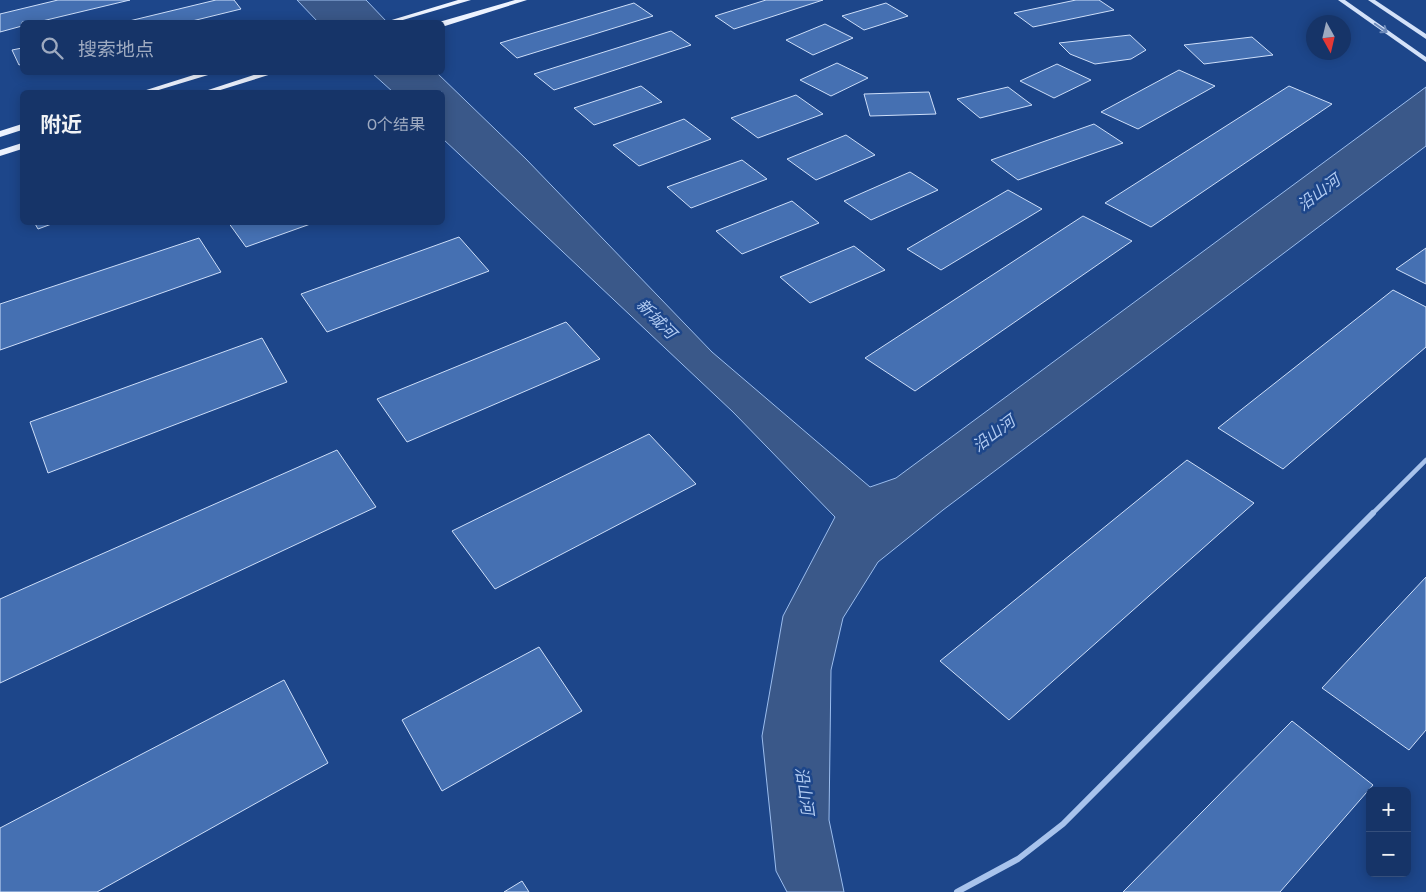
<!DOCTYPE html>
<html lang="zh">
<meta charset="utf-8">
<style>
:root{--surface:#163468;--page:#233f71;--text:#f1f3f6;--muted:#9eaac0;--line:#354f7c}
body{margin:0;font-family:"Varela Round","Noto Sans SC",sans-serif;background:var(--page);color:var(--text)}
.controls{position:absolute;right:15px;bottom:15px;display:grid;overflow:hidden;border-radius:8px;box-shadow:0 2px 12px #0003}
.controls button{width:45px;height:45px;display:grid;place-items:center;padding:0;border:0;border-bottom:1px solid var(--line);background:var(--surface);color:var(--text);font:25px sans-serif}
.compass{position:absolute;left:1306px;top:15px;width:45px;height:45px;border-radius:50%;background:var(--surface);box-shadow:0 2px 12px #0003;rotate:172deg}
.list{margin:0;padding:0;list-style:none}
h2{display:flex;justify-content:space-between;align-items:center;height:65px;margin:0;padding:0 20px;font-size:21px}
h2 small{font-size:16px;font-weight:400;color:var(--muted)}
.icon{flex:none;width:28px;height:28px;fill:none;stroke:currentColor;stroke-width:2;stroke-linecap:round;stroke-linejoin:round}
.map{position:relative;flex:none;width:1426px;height:892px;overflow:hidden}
.search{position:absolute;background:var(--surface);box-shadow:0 2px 12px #0003;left:20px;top:20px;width:425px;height:55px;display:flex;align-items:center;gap:12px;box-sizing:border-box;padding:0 18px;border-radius:8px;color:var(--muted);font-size:19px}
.panel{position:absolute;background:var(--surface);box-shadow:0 2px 12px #0003;left:20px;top:90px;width:425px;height:135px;border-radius:8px}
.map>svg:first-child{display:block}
.water{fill:#3a5889;stroke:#9bbdee}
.building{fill:#4570b2;stroke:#cddef9}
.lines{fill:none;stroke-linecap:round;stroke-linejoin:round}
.street-far1{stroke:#a8c3ec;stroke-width:4.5}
.street{stroke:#a8c3ec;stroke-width:6}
.secondary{fill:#d4e2f9;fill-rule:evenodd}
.primary{fill:#edf3ff;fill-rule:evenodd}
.oneway{stroke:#6f8cbc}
.labels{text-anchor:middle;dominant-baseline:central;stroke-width:5;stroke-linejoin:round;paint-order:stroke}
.water-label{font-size:16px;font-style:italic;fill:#b4cdf3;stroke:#1d468a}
</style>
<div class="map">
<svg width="1426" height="892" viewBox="0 0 1426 892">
<rect width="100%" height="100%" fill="#1d468a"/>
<g class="water">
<polygon points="297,0 366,0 387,22 318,22"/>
<polygon points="372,73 437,73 526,159 712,352 870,487 896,478 1426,87 1426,146 943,510 878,562 843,618 831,670 829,820 844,892 787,892 776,871 762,736 783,616 835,517 733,412 443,139 442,92 393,92"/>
</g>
<g class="building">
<polygon points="58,0 130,0 38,22 22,22 22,26 0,32 0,14"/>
<polygon points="216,0 234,0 241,9 188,22 125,22"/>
<polygon points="766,0 823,0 734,29 715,16"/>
<polygon points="1076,0 1099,0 1114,10 1033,27 1014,13"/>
<polygon points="634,3 653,16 517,58 500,43"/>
<polygon points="886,3 908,16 864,30 842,16"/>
<polygon points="825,24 853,38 813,55 786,40"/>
<polygon points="671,31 691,45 554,90 534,74"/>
<polygon points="1130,35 1146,50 1131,59 1095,64 1070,54 1059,43"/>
<polygon points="1252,37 1273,55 1204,64 1184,45"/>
<polygon points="22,48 22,64 19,65 12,50"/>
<polygon points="837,63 868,78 831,96 800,80"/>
<polygon points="1057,64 1091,80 1054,98 1020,81"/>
<polygon points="1179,70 1215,86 1138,129 1101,112"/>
<polygon points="641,86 662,102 594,125 574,108"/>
<polygon points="1289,86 1332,104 1151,227 1105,203"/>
<polygon points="1008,87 1032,105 980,118 957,99"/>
<polygon points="929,92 936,114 870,116 864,94"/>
<polygon points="796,95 823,114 758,138 731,118"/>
<polygon points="684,119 711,139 639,166 613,145"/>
<polygon points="1094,124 1123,143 1018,180 991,160"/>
<polygon points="846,135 875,155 816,180 787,159"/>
<polygon points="742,160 767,179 691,208 667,187"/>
<polygon points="910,172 938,190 871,220 844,201"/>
<polygon points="1008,190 1042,209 941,270 907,249"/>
<polygon points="792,201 819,223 742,254 716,231"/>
<polygon points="1083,216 1132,241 915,391 865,358"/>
<polygon points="34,222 57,222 38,229"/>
<polygon points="228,222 316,222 246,247"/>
<polygon points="459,237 489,271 327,332 301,294"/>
<polygon points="199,238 221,272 0,350 0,304"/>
<polygon points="854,246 885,270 810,303 780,277"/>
<polygon points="1426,248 1426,284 1396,269"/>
<polygon points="1393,290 1426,307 1426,347 1283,469 1218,428"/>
<polygon points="566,322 600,359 407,442 377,399"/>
<polygon points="262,338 287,382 48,473 30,422"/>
<polygon points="649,434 696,484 495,589 452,531"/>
<polygon points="337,450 376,507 0,683 0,599"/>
<polygon points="1187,460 1254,503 1009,720 940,661"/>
<polygon points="1426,577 1426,730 1409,750 1322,688"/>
<polygon points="539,647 582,711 442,791 402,720"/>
<polygon points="284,680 328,763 97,892 0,892 0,828"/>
<polygon points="1292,721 1373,785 1280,892 1123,892"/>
<polygon points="522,881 529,892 504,892"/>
</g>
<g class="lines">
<polyline class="street-far1" points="1372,514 1426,460"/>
<polyline class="street" points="957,892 1018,859 1063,824 1373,513"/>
<g class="secondary">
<polygon points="1338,0 1345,0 1426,57 1426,62"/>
<polygon points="1368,0 1375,0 1426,34 1426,39"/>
</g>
<g class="primary">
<polygon points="458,0 471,0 396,22 385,22"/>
<polygon points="515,0 527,0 445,26 442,26 442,22 439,22"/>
<polygon points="203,72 218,72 152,92 140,92"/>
<polygon points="263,72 278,72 214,92 202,92"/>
<polygon points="22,124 22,130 0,137 0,131"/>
<polygon points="22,143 22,149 0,156 0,150"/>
</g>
</g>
<defs><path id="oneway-shaft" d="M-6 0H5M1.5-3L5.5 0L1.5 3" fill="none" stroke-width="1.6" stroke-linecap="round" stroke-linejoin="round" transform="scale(1.25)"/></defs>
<use class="oneway" href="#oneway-shaft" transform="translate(1381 28) rotate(35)"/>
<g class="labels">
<g class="water-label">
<text transform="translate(1319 193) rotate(-37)">沿山河</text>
<text transform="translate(656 319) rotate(45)">新城河</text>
<text transform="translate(994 434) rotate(-37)">沿山河</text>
<text transform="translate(804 791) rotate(82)">沿山河</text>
</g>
</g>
</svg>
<div class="controls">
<button>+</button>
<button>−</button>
</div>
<svg class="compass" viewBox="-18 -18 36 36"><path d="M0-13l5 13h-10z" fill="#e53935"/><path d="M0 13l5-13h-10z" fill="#9eaac0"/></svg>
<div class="search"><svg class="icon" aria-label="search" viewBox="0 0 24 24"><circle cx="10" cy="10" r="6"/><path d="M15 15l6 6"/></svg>搜索地点</div>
<section class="panel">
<h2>附近<small>0个结果</small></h2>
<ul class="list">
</ul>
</section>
</div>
